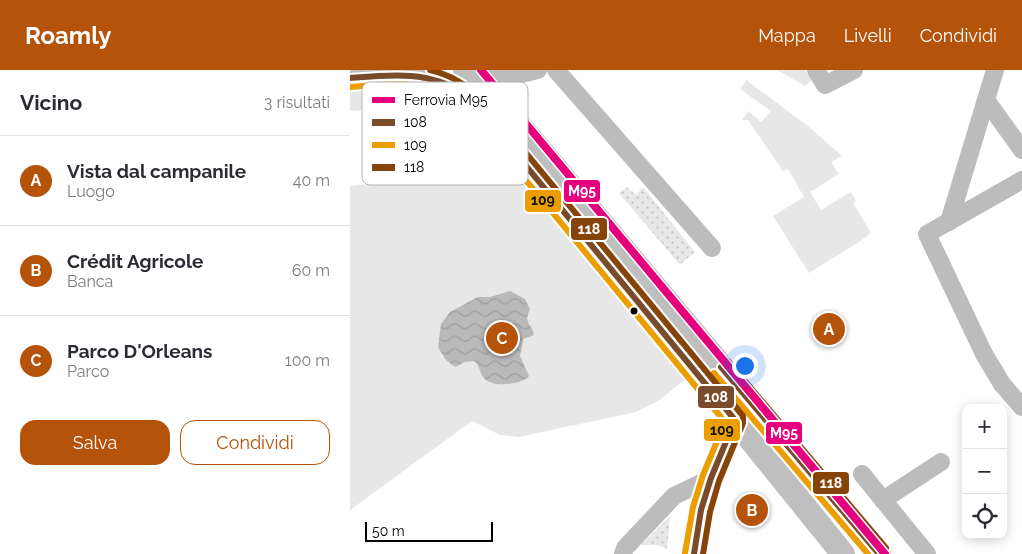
<!DOCTYPE html>
<html lang="it">
<meta charset="utf-8">
<style>
:root{--surface:#fff;--page:#f7f7f7;--text:#2b2b33;--muted:#7c7c81;--line:#e1e1e2;--accent:#b45309}
body{margin:0;font-family:Raleway,sans-serif;background:var(--page);color:var(--text)}
.controls{position:absolute;right:15px;bottom:15px;display:grid;overflow:hidden;border-radius:10px;box-shadow:0 2px 12px #0003}
.controls button{width:45px;height:45px;display:grid;place-items:center;padding:0;border:0;border-bottom:1px solid var(--line);background:var(--surface);color:var(--text);font:25px sans-serif}
.scale{position:absolute;left:15px;bottom:12px;width:128px;box-sizing:border-box;padding-left:5px;border:2px solid #000;border-top:0;font-size:14px;line-height:18px;white-space:nowrap;color:#000;-webkit-text-stroke:4px #fff;paint-order:stroke}
.you{position:absolute;left:394px;top:295px;width:18px;height:18px;margin:-12px;border:4px solid #fff;border-radius:50%;background:#1a73e8;box-shadow:0 0 0 8px #1a73e833}
.badge{display:grid;place-items:center;width:32px;height:32px;border-radius:50%;background:var(--accent);color:#fff;font-size:16px;font-weight:700}
.pin{position:absolute;translate:-50% -50%;border:2px solid #fff;box-shadow:0 1px 5px #0006}
.list{margin:0;padding:0;list-style:none}
h2{display:flex;justify-content:space-between;align-items:center;height:65px;margin:0;padding:0 20px;font-size:21px}
h2 small{font-size:16px;font-weight:400;color:var(--muted)}
.list li{display:grid;grid-template-columns:32px 1fr auto;gap:15px;align-items:center;box-sizing:border-box;height:90px;padding:0 20px;border-top:1px solid var(--line)}
.list b{display:block;font-size:19px;white-space:nowrap}
.list p{margin:0;font-size:16px;white-space:nowrap;color:var(--muted)}
.list em{font-size:16px;font-style:normal;color:var(--muted)}
.actions{display:flex;gap:10px;padding:15px 20px}
.actions a{flex:1;padding:11px 0;border:1px solid var(--accent);border-radius:15px;text-align:center;font-size:18px;color:var(--accent)}
.actions .main{background:var(--accent);color:#fff}
.icon{flex:none;width:28px;height:28px;fill:none;stroke:currentColor;stroke-width:2;stroke-linecap:round;stroke-linejoin:round}
.map{position:relative;flex:none;width:672px;height:484px;overflow:hidden}
header{display:flex;align-items:center;gap:30px;box-sizing:border-box;height:70px;padding:0 25px;background:var(--accent);color:#fff}
header strong{font-size:24px}
nav{display:flex;gap:28px;margin-inline-start:auto;font-size:18px}
main{display:flex}
aside{flex:1;background:var(--surface)}
.map>svg:first-child{display:block}
.grass{fill:url(#grass-dots)}
.green{fill:#e7e7e7}
.water{fill:url(#water-waves)}
.lines{fill:none;stroke-linecap:round;stroke-linejoin:round}
.street{stroke:#bcbcbc;stroke-width:18}
.secondary{stroke:#bfbfbf;stroke-width:24}
.bus-1-casing{stroke:#fff;stroke-width:10}
.bus-2-casing{stroke:#fff;stroke-width:10}
.bus-3-casing{stroke:#fff;stroke-width:10}
.bus-1{stroke:#7a4b2a;stroke-width:6}
.bus-2{stroke:#eb9e00;stroke-width:6}
.bus-3{stroke:#86440a;stroke-width:6}
.rail-1-casing{stroke:#fff;stroke-width:11}
.rail-1{stroke:#e5007d;stroke-width:8}
.bus-dot{fill:#000;stroke:#fff;stroke-width:2}
.key{fill:#fff;stroke:#b2b2b2;stroke-width:1}
.key-label{font-size:14px;fill:#000}
.line-badge{stroke:#fff;stroke-width:2}
.badge-label{font-size:14px;text-anchor:middle;font-weight:bold;fill:#fff}
.pale-badge-label{font-size:14px;text-anchor:middle;font-weight:bold;fill:#111}
</style>
<header>
<strong>Roamly</strong>
<nav><a>Mappa</a><a>Livelli</a><a>Condividi</a></nav>
</header>
<main>
<aside>
<h2>Vicino<small>3 risultati</small></h2>
<ul class="list">
<li><span class="badge">A</span><div><b>Vista dal campanile</b><p>Luogo</p></div><em>40 m</em></li>
<li><span class="badge">B</span><div><b>Crédit Agricole</b><p>Banca</p></div><em>60 m</em></li>
<li><span class="badge">C</span><div><b>Parco D'Orleans</b><p>Parco</p></div><em>100 m</em></li>
</ul>
<div class="actions"><a class="main">Salva</a><a>Condividi</a></div>
</aside>
<div class="map">
<svg width="672" height="484" viewBox="0 0 672 484">
<defs>
<pattern id="grass-dots" width="8" height="8" patternUnits="userSpaceOnUse" patternTransform="scale(1.25)"><rect width="8" height="8" fill="#e7e7e7"/><path d="M2 2h.1M6 6h.1" fill="none" stroke="#c4c4c4" stroke-width="1.8" stroke-linecap="round"/></pattern>
<pattern id="water-waves" width="16" height="10" patternUnits="userSpaceOnUse" patternTransform="scale(1.25)"><rect width="16" height="10" fill="#b9b9b9"/><path d="M0 5q4-4 8 0t8 0" fill="none" stroke="#9d9d9d"/></pattern>
</defs>
<rect width="100%" height="100%" fill="#fff"/>
<g class="grass">
<polygon points="277,117 286,125 293,117 345,182 330,195 269,123"/>
<polygon points="320,446 317,479 308,475 291,475"/>
</g>
<g class="green">
<polygon points="427,0 455,0 462,10 455,16"/>
<polygon points="396,10 458,56 492,86 481,92 489,104 460,122 471,140 501,122 506,131 503,133 521,163 509,172 459,203 423,146 454,127 438,99 433,101 398,50 392,50 398,41 411,52 421,41 390,19"/>
<polygon points="64,18 66,37 0,41 0,22"/>
<polygon points="67,42 106,42 118,48 271,226 336,309 308,331 286,342 169,367 150,365 122,351 0,440 0,116 72,109"/>
</g>
<path class="water" d="M160 221 175 229 180 239C173 255 182 253 184 265L173 269 170 286 179 306C172 315 141 318 134 308 129 302 130 295 124 291L115 292 105 297 96 290 88 277 91 254 100 242 128 227H140Z"/>
<g class="lines">
<g class="street">
<path d="M121 0C140 10 168 6 188 0"/>
<polyline points="206,0 362,178"/>
<polyline points="466,0 475,15 504,0"/>
<polyline points="636,30 672,80"/>
<polyline points="672,110 577,164 634,284 652,314 672,337"/>
<polyline points="599,152 645,0"/>
<polyline points="512,404 577,484"/>
<polyline points="533,430 591,392"/>
<polyline points="273,484 275,478 324,426 361,408"/>
</g>
<g class="secondary">
<polyline points="115,0 140,23 165,50 529,484"/>
<path d="M0 8C37 5 82 0 112 23 126 34 137 49 149 63L363 323 493 484"/>
<polyline points="344,484 351,440 361,408 385,350"/>
</g>
<defs>
<g id="bus-1">
<path d="M0 8C37 5 80 0 112 23 127 34 138 49 149 63L385 350 361 408 351 440 344 484"/>
<polyline points="371,297 529,484"/>
</g>
<g id="bus-2">
<path d="M1 17C36 14 79 8 109 32 122 42 132 56 142 69L375 352 353 405 343 437 335 483"/>
<polyline points="364,303 518,484"/>
</g>
<g id="bus-3">
<path d="M80 0C102 5 118 15 133 31L393 346V353L369 411 360 442 353 484"/>
<polyline points="378,291 536,478"/>
</g>
</defs>
<use href="#bus-1" class="bus-1-casing"/>
<use href="#bus-2" class="bus-2-casing"/>
<use href="#bus-3" class="bus-3-casing"/>
<use href="#bus-1" class="bus-1"/>
<use href="#bus-2" class="bus-2"/>
<use href="#bus-3" class="bus-3"/>
<defs>
<polyline id="rail-1" points="131,0 535,484"/>
</defs>
<use href="#rail-1" class="rail-1-casing"/>
<use href="#rail-1" class="rail-1"/>
</g>
<circle class="bus-dot" cx="284" cy="241" r="4.5"/>
<rect x="12" y="12" width="166" height="103" rx="8" class="key"/>
<rect x="22" y="27" width="23" height="6" fill="#e5007d"/>
<rect x="22" y="49" width="23" height="7" fill="#7a4b2a"/>
<rect x="22" y="72" width="23" height="6" fill="#eb9e00"/>
<rect x="22" y="94" width="23" height="7" fill="#86440a"/>
<g class="key-label">
<text x="54" y="35">Ferrovia M95</text>
<text x="54" y="57">108</text>
<text x="54" y="80">109</text>
<text x="54" y="102">118</text>
</g>
<g class="line-badge">
<rect x="213" y="109" width="38" height="24" rx="5" fill="#e5007d"/>
<rect x="174" y="119" width="38" height="24" rx="5" fill="#eb9e00"/>
<rect x="220" y="147" width="38" height="24" rx="5" fill="#86440a"/>
<rect x="347" y="315" width="38" height="24" rx="5" fill="#7a4b2a"/>
<rect x="353" y="348" width="38" height="24" rx="5" fill="#eb9e00"/>
<rect x="415" y="351" width="38" height="24" rx="5" fill="#e5007d"/>
<rect x="462" y="401" width="38" height="24" rx="5" fill="#86440a"/>
</g>
<g class="badge-label">
<text x="232" y="126">M95</text>
<text x="239" y="164">118</text>
<text x="366" y="332">108</text>
<text x="434" y="368">M95</text>
<text x="481" y="418">118</text>
</g>
<g class="pale-badge-label">
<text x="193" y="135">109</text>
<text x="372" y="365">109</text>
</g>
</svg>
<div class="controls">
<button>+</button>
<button>−</button>
<button><svg class="icon" aria-label="locate" viewBox="0 0 24 24"><circle cx="12" cy="12" r="6"/><path d="M12 2v4M12 18v4M2 12h4M18 12h4"/></svg></button>
</div>
<div class="scale">50 m</div>
<div class="you"></div>
<div class="pin badge" style="left:479px;top:259px">A</div>
<div class="pin badge" style="left:402px;top:440px">B</div>
<div class="pin badge" style="left:152px;top:268px">C</div>
</div>
</main>
